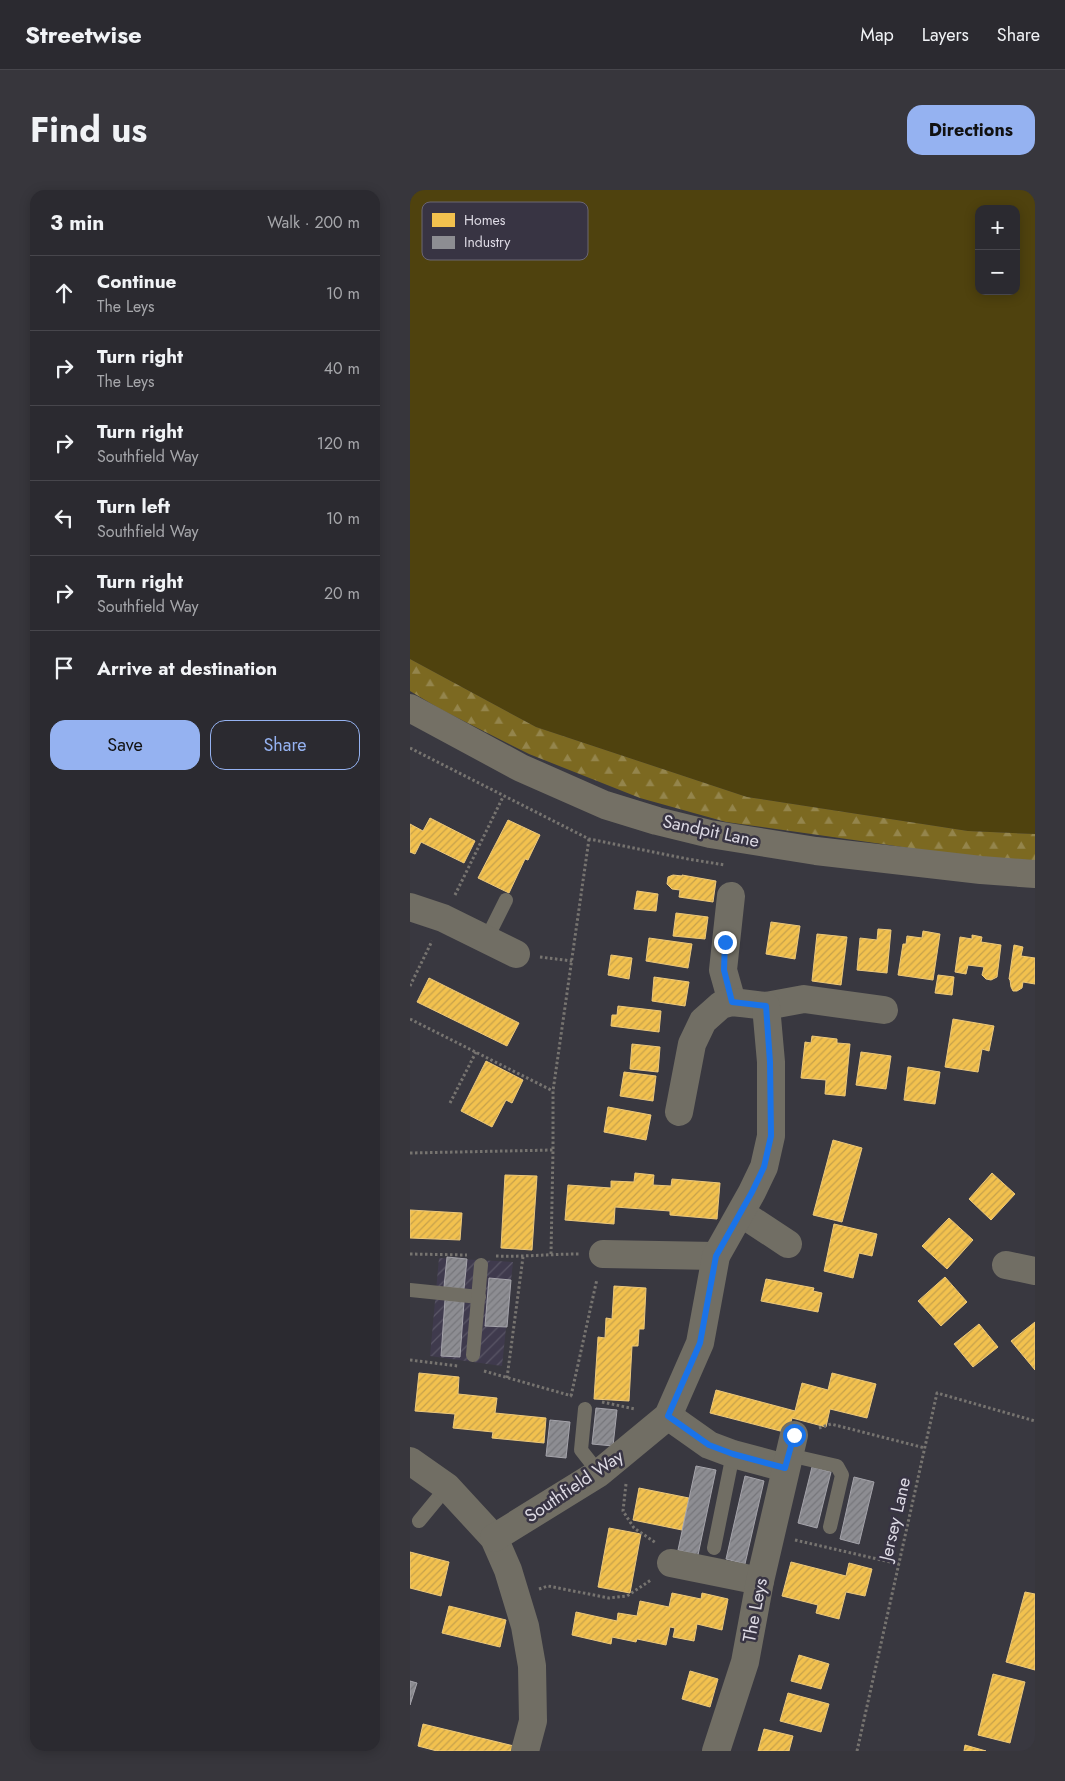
<!DOCTYPE html>
<meta charset="utf-8">
<style>
:root{--surface:#2b2a30;--page:#37363c;--text:#f1f3f6;--muted:#a6a7ab;--line:#47464c;--accent:#95b2f1}
body{margin:0;font-family:Jost,sans-serif;background:var(--page);color:var(--text)}
.controls{position:absolute;right:15px;top:15px;display:grid;overflow:hidden;border-radius:10px;box-shadow:0 2px 12px #0003}
.controls button{width:45px;height:45px;display:grid;place-items:center;padding:0;border:0;border-bottom:1px solid var(--line);background:var(--surface);color:var(--text);font:25px sans-serif}
.stop{position:absolute;width:15px;height:15px;margin:-11px;border:4px solid #1a73e8;border-radius:50%;background:#fff}
.stop.end{background:#1a73e8;border-color:#fff;box-shadow:0 1px 5px #0008}
.list{margin:0;padding:0;list-style:none}
h2{display:flex;justify-content:space-between;align-items:center;height:65px;margin:0;padding:0 20px;font-size:21px}
h2 small{font-size:16px;font-weight:400;color:var(--muted)}
.list li{display:grid;grid-template-columns:32px 1fr auto;gap:15px;align-items:center;box-sizing:border-box;height:75px;padding:0 20px;border-top:1px solid var(--line)}
.list b{display:block;font-size:19px;white-space:nowrap}
.list p{margin:0;font-size:16px;white-space:nowrap;color:var(--muted)}
.list em{font-size:16px;font-style:normal;color:var(--muted)}
.actions{display:flex;gap:10px;padding:15px 20px}
.actions a{flex:1;padding:11px 0;border:1px solid var(--accent);border-radius:15px;text-align:center;font-size:18px;color:var(--accent)}
.actions .main{background:var(--accent);color:#111}
.icon{flex:none;width:28px;height:28px;fill:none;stroke:currentColor;stroke-width:2;stroke-linecap:round;stroke-linejoin:round}
.map{position:relative;flex:none;width:625px;height:1561px;overflow:hidden;border-radius:15px}
header{display:flex;align-items:center;gap:30px;box-sizing:border-box;height:70px;padding:0 25px;background:var(--surface);border-bottom:1px solid var(--line)}
header strong{font-size:24px}
nav{display:flex;gap:28px;margin-inline-start:auto;font-size:18px}
.intro{display:flex;align-items:center;justify-content:space-between;box-sizing:border-box;height:120px;padding:0 30px}
h1{margin:0;font-size:35px}
.button{padding:12px 22px;border-radius:15px;background:var(--accent);color:#111;font-size:18px;font-weight:700}
main{display:flex;gap:30px;padding:0 30px}
aside{flex:1;background:var(--surface);border-radius:15px;box-shadow:0 2px 12px #0003}
.map>svg:first-child{display:block}
.industrial{fill:url(#industrial-furrows)}
.grass{fill:#4f420e;fill-rule:evenodd}
.forest{fill:url(#forest-firs)}
.homes{fill:url(#homes-hatch);stroke:#ecc87b}
.industry{fill:url(#industry-hatch);stroke:#a5a4ab}
.lines{fill:none;stroke-linecap:round;stroke-linejoin:round}
.path{stroke:#777470;stroke-width:3;stroke-dasharray:2.5 2.5;stroke-linecap:butt}
.lane{stroke:#716e64;stroke-width:14}
.street{stroke:#716e64;stroke-width:28}
.secondary{stroke:#747065;stroke-width:28}
.route{stroke:#1a73e8;stroke-width:6}
.labels{text-anchor:middle;dominant-baseline:central;stroke-width:5;stroke-linejoin:round;paint-order:stroke}
.street-label{font-size:18px;fill:#dddae4;stroke:#383443}
.key{fill:#383443;stroke:#6a6673;stroke-width:1}
.key-label{font-size:14px;fill:#dddae4}
</style>
<header>
<strong>Streetwise</strong>
<nav><a>Map</a><a>Layers</a><a>Share</a></nav>
</header>
<div class="intro"><h1>Find us</h1><a class="button">Directions</a></div>
<main>
<aside>
<h2>3 min<small>Walk · 200 m</small></h2>
<ul class="list">
<li><svg class="icon" aria-label="ahead" viewBox="0 0 24 24"><path d="M12 20V5M6 11l6-6 6 6"/></svg><div><b>Continue</b><p>The Leys</p></div><em>10 m</em></li>
<li><svg class="icon" aria-label="right" viewBox="0 0 24 24"><path d="M7 20v-9h11M14 6l5 5-5 5"/></svg><div><b>Turn right</b><p>The Leys</p></div><em>40 m</em></li>
<li><svg class="icon" aria-label="right" viewBox="0 0 24 24"><path d="M7 20v-9h11M14 6l5 5-5 5"/></svg><div><b>Turn right</b><p>Southfield Way</p></div><em>120 m</em></li>
<li><svg class="icon" aria-label="left" viewBox="0 0 24 24"><path d="M17 20v-9H6M10 6l-5 5 5 5"/></svg><div><b>Turn left</b><p>Southfield Way</p></div><em>10 m</em></li>
<li><svg class="icon" aria-label="right" viewBox="0 0 24 24"><path d="M7 20v-9h11M14 6l5 5-5 5"/></svg><div><b>Turn right</b><p>Southfield Way</p></div><em>20 m</em></li>
<li><svg class="icon" aria-label="arrive" viewBox="0 0 24 24"><path d="M6 21V4h12l-3 4 3 4H6"/></svg><div><b>Arrive at destination</b></div></li>
</ul>
<div class="actions"><a class="main">Save</a><a>Share</a></div>
</aside>
<div class="map">
<svg width="625" height="1561" viewBox="0 0 625 1561">
<defs>
<pattern id="industrial-furrows" width="10" height="10" patternUnits="userSpaceOnUse" patternTransform="scale(1.25)"><rect width="10" height="10" fill="#3f3a4d"/><path d="M-1 1l2-2M0 10L10 0M9 11l2-2" fill="none" stroke="#5a5666"/></pattern>
<pattern id="forest-firs" width="22" height="20" patternUnits="userSpaceOnUse" patternTransform="scale(1.25)"><rect width="22" height="20" fill="#7c6921"/><path d="M5 1l3.5 6h-7zM16 11l3.5 6h-7z" fill="#94854c"/></pattern>
<pattern id="homes-hatch" width="6" height="6" patternUnits="userSpaceOnUse" patternTransform="scale(1.25)"><rect width="6" height="6" fill="#f2c14e"/><path d="M-1 1l2-2M0 6l6-6M5 7l2-2" fill="none" stroke="#c6a14c"/></pattern>
<pattern id="industry-hatch" width="6" height="6" patternUnits="userSpaceOnUse" patternTransform="scale(1.25)"><rect width="6" height="6" fill="#8d8d92"/><path d="M-1 1l2-2M0 6l6-6M5 7l2-2" fill="none" stroke="#76767b"/></pattern>
</defs>
<rect width="100%" height="100%" fill="#393840"/>
<polygon class="industrial" points="29,1068 103,1072 92,1176 20,1166"/>
<path class="grass" d="M0 0H625V644L558 641 337 607 126 537 0 469ZM569 19H606V101H569Z"/>
<polygon class="forest" points="0,469 126,537 337,607 558,641 625,644 625,674 582,671 479,655 316,632 230,608 119,564 30,519 0,501"/>
<g class="homes">
<polygon points="20,628 65,651 54,673 11,652 5,664 0,662 0,634 13,641"/>
<polygon points="98,630 130,645 118,670 115,669 99,703 68,688"/>
<polygon points="263,685 272,686 272,685 306,691 303,712 269,707 270,700 262,699 257,694 258,687"/>
<polygon points="227,701 248,704 246,721 224,719"/>
<polygon points="266,723 298,727 295,749 263,746"/>
<polygon points="361,732 390,736 385,769 356,764"/>
<polygon points="468,739 481,740 477,783 447,780 450,748 467,750"/>
<polygon points="513,741 530,744 523,790 488,785 493,754 496,754 497,746 512,748"/>
<polygon points="407,744 437,747 431,795 402,791"/>
<polygon points="562,745 572,747 571,752 591,755 587,787 581,790 576,789 572,785 574,777 558,775 556,784 545,782 550,747 562,749"/>
<polygon points="239,748 282,754 278,778 236,771"/>
<polygon points="604,755 613,757 611,766 625,768 625,794 613,792 612,798 607,801 603,801 601,797 600,790 599,789"/>
<polygon points="201,765 222,768 219,789 198,785"/>
<polygon points="528,785 544,787 542,805 525,803"/>
<polygon points="244,787 279,792 275,816 242,811"/>
<polygon points="19,788 109,833 97,856 7,812"/>
<polygon points="208,816 251,821 249,842 201,836 202,825 207,825"/>
<polygon points="543,829 584,836 579,861 572,859 568,882 535,877"/>
<polygon points="402,846 427,849 427,853 440,854 435,906 415,904 416,890 391,888 395,852 401,853"/>
<polygon points="222,854 250,857 248,882 220,879"/>
<polygon points="451,862 481,866 476,899 446,895"/>
<polygon points="76,871 113,890 102,913 96,910 82,937 51,921"/>
<polygon points="498,877 530,882 525,914 494,910"/>
<polygon points="214,882 246,886 243,911 210,906"/>
<polygon points="198,917 241,925 236,950 194,942"/>
<polygon points="423,950 452,958 432,1032 403,1025"/>
<polygon points="225,983 244,985 243,995 261,996 262,989 310,993 307,1029 260,1025 260,1021 205,1017 204,1034 155,1030 158,995 201,998 201,991 224,992"/>
<polygon points="582,983 605,1004 581,1030 559,1009"/>
<polygon points="95,985 127,986 122,1060 91,1058"/>
<polygon points="0,1020 52,1023 50,1050 0,1048"/>
<polygon points="539,1028 563,1050 537,1079 512,1056"/>
<polygon points="424,1034 467,1044 462,1066 449,1063 443,1088 414,1081"/>
<polygon points="535,1087 557,1112 531,1136 508,1111"/>
<polygon points="356,1089 404,1098 403,1101 412,1103 408,1122 351,1111"/>
<polygon points="204,1096 236,1098 234,1139 229,1139 228,1156 222,1156 219,1211 184,1209 188,1147 195,1148 196,1128 202,1129"/>
<polygon points="625,1132 625,1180 601,1151"/>
<polygon points="569,1134 588,1157 563,1177 544,1154"/>
<polygon points="9,1183 49,1187 48,1204 87,1208 85,1223 136,1228 134,1253 82,1248 83,1242 43,1238 45,1224 5,1221"/>
<polygon points="422,1183 466,1194 457,1228 420,1219 416,1237 382,1228 378,1243 300,1223 306,1200 385,1221 392,1193 418,1200"/>
<polygon points="229,1298 279,1308 272,1340 223,1330"/>
<polygon points="199,1338 231,1344 220,1403 188,1397"/>
<polygon points="0,1362 39,1372 31,1406 0,1398"/>
<polygon points="381,1372 436,1386 439,1373 462,1379 455,1406 436,1402 429,1429 406,1423 408,1415 372,1406"/>
<polygon points="615,1402 625,1404 625,1480 596,1472"/>
<polygon points="262,1403 291,1409 292,1403 318,1409 312,1440 287,1434 284,1451 263,1447 265,1438 260,1437 256,1455 227,1449 226,1452 202,1447 201,1454 162,1445 166,1422 207,1431 208,1423 227,1426 230,1411 259,1417"/>
<polygon points="39,1416 96,1430 90,1457 32,1443"/>
<polygon points="389,1465 419,1474 411,1499 381,1491"/>
<polygon points="280,1481 308,1489 300,1517 272,1509"/>
<polygon points="583,1484 615,1492 600,1553 568,1545"/>
<polygon points="378,1503 419,1514 411,1542 370,1531"/>
<polygon points="13,1534 104,1556 102,1561 27,1561 8,1556"/>
<polygon points="354,1539 383,1546 379,1561 348,1561"/>
<polygon points="555,1555 576,1561 554,1561"/>
</g>
<g class="industry">
<polygon points="37,1067 57,1069 54,1099 34,1097"/>
<polygon points="79,1088 101,1090 97,1137 75,1136"/>
<polygon points="35,1110 54,1112 50,1167 31,1166"/>
<polygon points="186,1218 207,1220 203,1256 182,1254"/>
<polygon points="140,1230 160,1232 156,1268 136,1266"/>
<polygon points="286,1276 306,1280 288,1365 268,1360"/>
<polygon points="402,1277 421,1282 407,1338 388,1333"/>
<polygon points="335,1286 354,1291 335,1374 316,1369"/>
<polygon points="444,1287 464,1292 449,1354 430,1349"/>
<polygon points="0,1491 7,1493 0,1515"/>
</g>
<g class="lines">
<g class="path">
<polyline points="0,558 179,649 278,669 315,675"/>
<polyline points="45,705 93,607"/>
<polyline points="130,767 162,771"/>
<polyline points="0,796 22,751"/>
<polyline points="0,829 143,901"/>
<polyline points="40,913 66,862"/>
<polyline points="0,963 143,960"/>
<polyline points="0,1064 57,1065"/>
<polyline points="141,1064 143,960 143,901 179,649"/>
<path d="M86 1066C114 1067 141 1064 169 1064"/>
<polyline points="0,1170 48,1176"/>
<polyline points="74,1181 162,1206"/>
<polyline points="97,1188 113,1067"/>
<polyline points="161,1206 187,1089"/>
<polyline points="192,1212 225,1219"/>
<polyline points="409,1238 421,1234 515,1258"/>
<polyline points="216,1294 213,1321 224,1338 246,1353"/>
<polyline points="385,1350 489,1374"/>
<polyline points="129,1399 138,1396 199,1408 217,1406 241,1390"/>
<polyline points="447,1561 527,1203 625,1231"/>
</g>
<g class="lane">
<polyline points="76,750 96,710"/>
<polyline points="0,1100 69,1107"/>
<polyline points="63,1165 71,1075"/>
<polyline points="175,1219 171,1260 189,1283"/>
<polyline points="379,1265 427,1276 432,1285 420,1337"/>
<polyline points="9,1331 37,1297"/>
<polyline points="304,1358 323,1264"/>
</g>
<g class="street">
<polyline points="321,706 313,780 322,812"/>
<polyline points="0,717 33,728 106,764"/>
<polyline points="269,922 282,854 293,831 311,815 322,812 356,816 394,809 474,820"/>
<polyline points="331,1023 378,1054"/>
<polyline points="193,1064 306,1066"/>
<polyline points="596,1075 625,1081"/>
<polyline points="258,1226 299,1255 323,1264 375,1278"/>
<polyline points="0,1271 37,1297 84,1348 98,1380 115,1436 122,1476 123,1531 115,1561"/>
<polyline points="84,1348 189,1283 258,1226 290,1153 306,1066 342,1002 354,977 361,946 361,872 356,816"/>
<polyline points="261,1373 350,1391"/>
<polyline points="306,1561 335,1472 350,1391 384,1245"/>
</g>
<polyline class="secondary" points="0,518 111,578 195,615 247,631 300,644 406,661 571,680 625,684"/>
</g>
<g class="lines">
<polyline class="route" points="315,752 314,780 322,812 356,816 360,872 361,946 354,977 342,1002 306,1066 290,1153 258,1226 299,1255 323,1264 375,1278 384,1245"/>
</g>
<g class="labels">
<g class="street-label">
<text transform="translate(301 641) rotate(12)">Sandpit Lane</text>
<text transform="translate(164 1296) rotate(-34)">Southfield Way</text>
<text transform="translate(485 1329) rotate(-77)">Jersey Lane</text>
<text transform="translate(345 1420) rotate(-79)">The Leys</text>
</g>
</g>
<rect x="12" y="12" width="166" height="58" rx="8" class="key"/>
<rect x="22" y="23" width="23" height="14" fill="#f2c14e"/>
<rect x="22" y="46" width="23" height="13" fill="#8d8d92"/>
<g class="key-label">
<text x="54" y="35">Homes</text>
<text x="54" y="57">Industry</text>
</g>
</svg>
<div class="controls">
<button>+</button>
<button>−</button>
</div>
<div class="stop" style="left:384px;top:1245px"></div>
<div class="stop end" style="left:315px;top:752px"></div>
</div>
</main>
